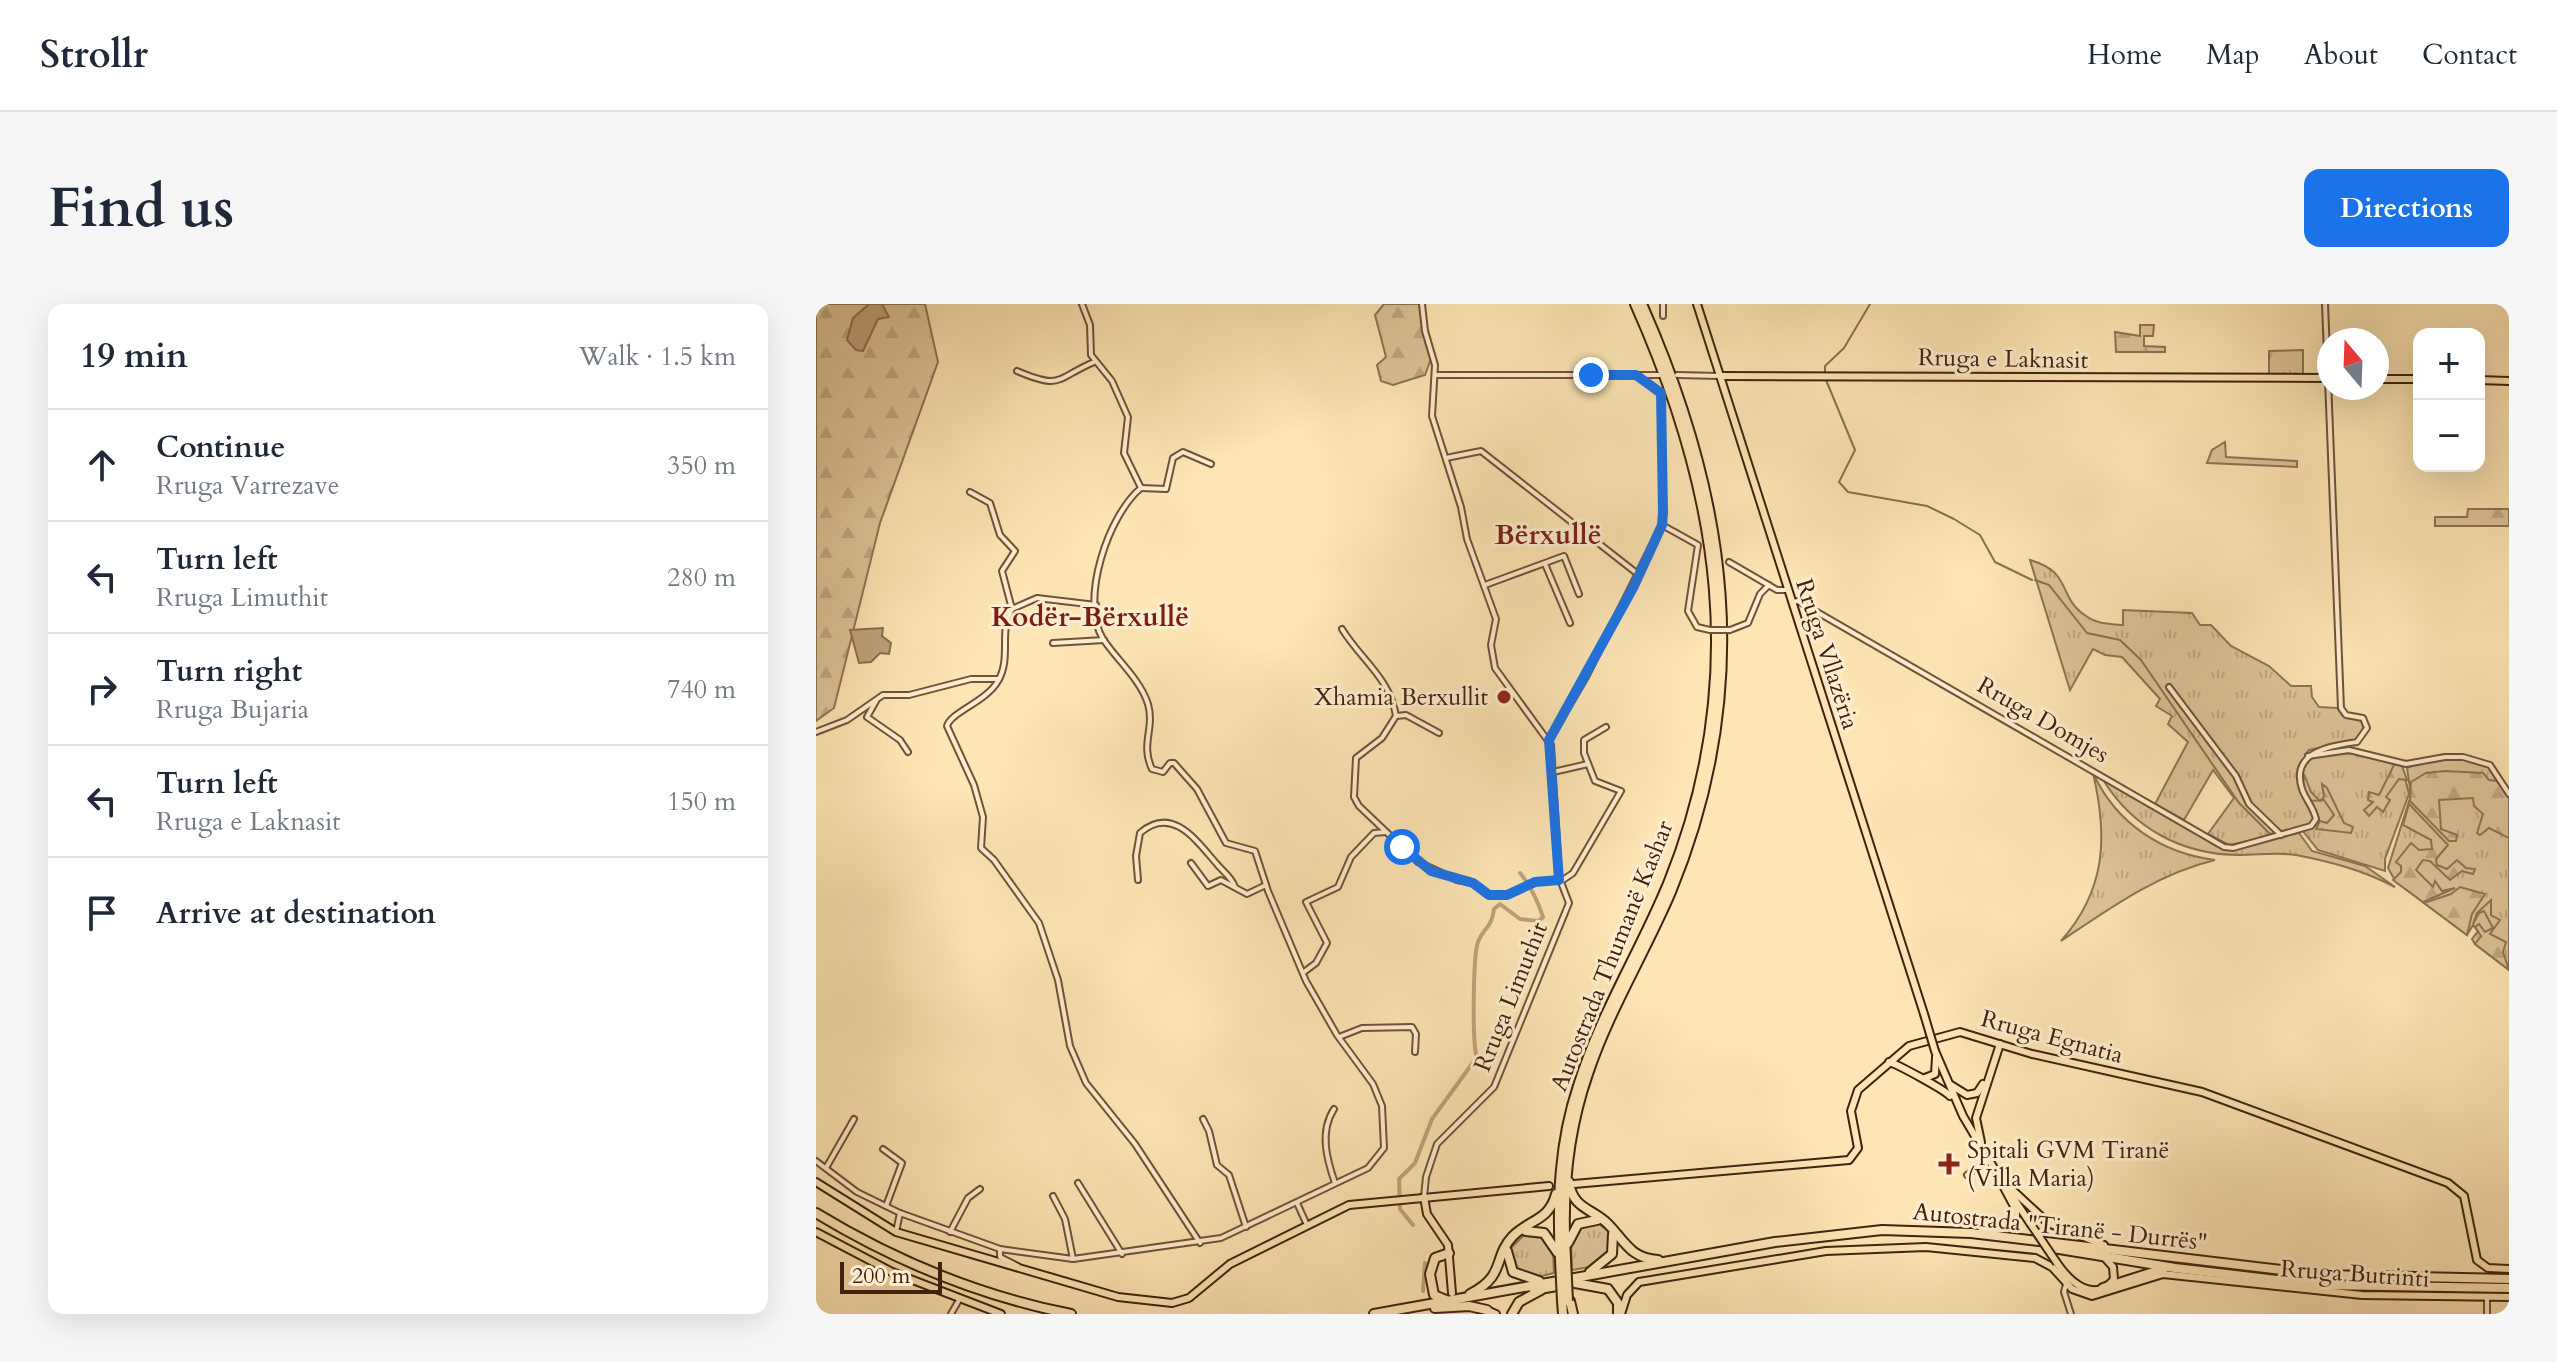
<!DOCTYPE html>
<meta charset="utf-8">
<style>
:root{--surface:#fff;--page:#f6f6f7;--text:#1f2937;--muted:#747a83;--line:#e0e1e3;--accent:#1a73e8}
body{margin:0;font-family:Cardo,serif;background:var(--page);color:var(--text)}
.controls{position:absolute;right:24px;top:24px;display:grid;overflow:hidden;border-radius:16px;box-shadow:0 8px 32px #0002}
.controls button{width:72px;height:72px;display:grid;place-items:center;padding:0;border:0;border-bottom:2px solid var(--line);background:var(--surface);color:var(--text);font:40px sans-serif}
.compass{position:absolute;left:1501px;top:24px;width:72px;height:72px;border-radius:50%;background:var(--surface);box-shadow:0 8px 32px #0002;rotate:341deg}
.scale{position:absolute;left:24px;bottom:20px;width:102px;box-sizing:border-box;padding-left:8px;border:4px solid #43210e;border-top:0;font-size:22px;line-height:28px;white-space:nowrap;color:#43210e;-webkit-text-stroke:6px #feeecf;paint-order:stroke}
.stop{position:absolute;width:24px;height:24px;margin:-18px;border:6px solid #1a73e8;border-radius:50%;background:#fff}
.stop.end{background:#1a73e8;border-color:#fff;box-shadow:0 2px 8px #0008}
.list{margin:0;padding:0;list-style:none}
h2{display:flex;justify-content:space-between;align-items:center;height:104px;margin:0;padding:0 32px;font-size:34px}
h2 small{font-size:26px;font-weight:400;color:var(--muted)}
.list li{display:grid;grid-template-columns:52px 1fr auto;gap:24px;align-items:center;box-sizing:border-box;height:112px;padding:0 32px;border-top:2px solid var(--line)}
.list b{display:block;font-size:30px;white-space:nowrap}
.list p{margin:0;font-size:26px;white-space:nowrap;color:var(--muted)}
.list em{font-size:26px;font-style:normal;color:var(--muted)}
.icon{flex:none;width:44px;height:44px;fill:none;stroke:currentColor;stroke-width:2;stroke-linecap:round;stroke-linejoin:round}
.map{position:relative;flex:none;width:1693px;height:1010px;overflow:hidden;border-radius:16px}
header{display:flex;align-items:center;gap:48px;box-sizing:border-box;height:112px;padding:0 40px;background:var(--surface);border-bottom:2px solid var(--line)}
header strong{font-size:38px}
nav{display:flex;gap:44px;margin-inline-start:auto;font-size:28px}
.intro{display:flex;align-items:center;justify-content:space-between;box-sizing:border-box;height:192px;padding:0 48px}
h1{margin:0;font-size:56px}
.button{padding:20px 36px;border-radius:16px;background:var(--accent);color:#fff;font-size:28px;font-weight:700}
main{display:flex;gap:48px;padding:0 48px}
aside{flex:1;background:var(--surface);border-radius:16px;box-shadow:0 8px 32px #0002}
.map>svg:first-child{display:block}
.grass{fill:url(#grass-tufts);stroke:#907254;stroke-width:2}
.forest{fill:url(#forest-firs);stroke:#907254;stroke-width:2}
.water{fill:#bea27c;stroke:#8d6e50;stroke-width:2}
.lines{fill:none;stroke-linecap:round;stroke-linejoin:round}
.stream{stroke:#8d6e50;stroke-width:2}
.canal{stroke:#bea27c;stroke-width:4}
.minor-casing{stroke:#725238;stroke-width:8}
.major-casing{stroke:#43210e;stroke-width:10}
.highway-casing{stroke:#43210e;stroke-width:12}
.minor{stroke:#feeecf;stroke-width:4}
.major{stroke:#fde5b5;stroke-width:6}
.highway{stroke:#fde5b5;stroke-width:8}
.minor-bridge-casing{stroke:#725238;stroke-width:8;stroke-linecap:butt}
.major-bridge-casing{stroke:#43210e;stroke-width:10;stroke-linecap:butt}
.highway-bridge-casing{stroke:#43210e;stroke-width:12;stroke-linecap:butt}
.minor-bridge{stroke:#feeecf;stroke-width:4}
.major-bridge{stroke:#fde5b5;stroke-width:6}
.highway-bridge{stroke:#fde5b5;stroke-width:8}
.route{stroke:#1a73e8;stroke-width:10}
.poi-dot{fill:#8f2418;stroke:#feeecf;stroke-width:3}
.labels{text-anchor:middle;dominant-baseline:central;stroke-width:6;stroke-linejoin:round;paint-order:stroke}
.street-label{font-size:24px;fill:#43210e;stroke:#feeecf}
.poi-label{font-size:24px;fill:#43210e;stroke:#feeecf;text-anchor:end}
.quarter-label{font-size:28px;font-weight:bold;fill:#7a1f14;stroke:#feeecf}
</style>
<header>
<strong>Strollr</strong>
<nav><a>Home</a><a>Map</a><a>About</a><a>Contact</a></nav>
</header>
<div class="intro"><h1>Find us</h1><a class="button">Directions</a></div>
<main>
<aside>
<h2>19 min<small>Walk · 1.5 km</small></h2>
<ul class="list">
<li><svg class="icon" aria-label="ahead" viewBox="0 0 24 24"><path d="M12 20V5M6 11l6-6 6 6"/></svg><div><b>Continue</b><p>Rruga Varrezave</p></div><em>350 m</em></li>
<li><svg class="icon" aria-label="left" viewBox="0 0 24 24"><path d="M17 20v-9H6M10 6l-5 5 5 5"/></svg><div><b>Turn left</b><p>Rruga Limuthit</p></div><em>280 m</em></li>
<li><svg class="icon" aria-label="right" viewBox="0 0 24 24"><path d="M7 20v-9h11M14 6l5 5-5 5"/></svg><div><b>Turn right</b><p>Rruga Bujaria</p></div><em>740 m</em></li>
<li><svg class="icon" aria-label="left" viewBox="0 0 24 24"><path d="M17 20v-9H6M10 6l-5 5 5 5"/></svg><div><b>Turn left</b><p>Rruga e Laknasit</p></div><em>150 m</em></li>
<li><svg class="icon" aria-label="arrive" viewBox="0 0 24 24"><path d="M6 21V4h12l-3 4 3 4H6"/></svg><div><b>Arrive at destination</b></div></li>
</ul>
</aside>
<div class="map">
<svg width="1693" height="1010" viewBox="0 0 1693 1010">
<defs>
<pattern id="grass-tufts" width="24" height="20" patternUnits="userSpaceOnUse" patternTransform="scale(2)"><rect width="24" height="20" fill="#ddc499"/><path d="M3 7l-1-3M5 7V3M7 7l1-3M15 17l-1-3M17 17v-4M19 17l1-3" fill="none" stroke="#bfa883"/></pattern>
<pattern id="forest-firs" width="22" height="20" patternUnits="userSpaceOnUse" patternTransform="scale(2)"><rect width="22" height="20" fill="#ddc499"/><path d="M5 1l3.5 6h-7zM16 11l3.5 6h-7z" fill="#bfa883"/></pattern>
</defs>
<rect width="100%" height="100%" fill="#fde5b5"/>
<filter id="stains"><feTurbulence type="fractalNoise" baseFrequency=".0025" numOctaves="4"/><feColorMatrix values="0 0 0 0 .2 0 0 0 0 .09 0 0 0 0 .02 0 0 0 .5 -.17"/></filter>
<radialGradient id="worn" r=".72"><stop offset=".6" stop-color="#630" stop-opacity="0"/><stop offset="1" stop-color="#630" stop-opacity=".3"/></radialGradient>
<g class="grass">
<polygon points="1487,46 1487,72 1453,72 1453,47"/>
<polygon points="1409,138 1410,153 1481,157 1481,163 1391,159 1396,146"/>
<path d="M1214 256C1257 268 1241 293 1270 312 1280 320 1295 320 1307 321V306L1376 309 1384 321H1395L1415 342 1453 362 1475 382H1495L1496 393 1503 403 1521 404 1527 412 1546 417 1548 427 1542 436 1493 446 1489 451 1492 454C1532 446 1548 448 1586 462L1593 490 1569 555V567L1502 546 1486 526 1413 541 1392 530 1418 494 1397 466 1368 516 1339 500 1372 438 1352 420 1356 412 1340 402 1344 395 1306 353 1289 351 1277 345 1254 386Z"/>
<polygon points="1643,454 1671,461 1693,494 1693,666 1659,640 1656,635 1662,627 1657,621 1651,631 1580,578 1572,564 1595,491 1591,464 1610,457"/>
<path d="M1277 469C1300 519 1345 549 1399 556 1341 570 1294 604 1245 637 1290 586 1292 533 1277 469Z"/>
<path d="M1286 474 1409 545 1483 529 1496 547 1549 562 1579 583C1546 566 1516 558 1480 551 1462 548 1442 551 1424 551 1366 551 1316 524 1286 474Z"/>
<polygon points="782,919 793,928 795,946 779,962 756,966 755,938 762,923"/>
<polygon points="710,929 726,931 737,949 738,969 722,973 700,967 695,944"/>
</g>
<g class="forest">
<polygon points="0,0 109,0 122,58 64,219 18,404 0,417"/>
<polygon points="568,0 604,0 615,55 609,71 577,81 565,77 561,61 570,53 559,11"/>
<polygon points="1324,21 1338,21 1337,32 1328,32 1328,42 1349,43 1349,48 1300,48 1299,28 1324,32"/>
<polygon points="1652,205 1693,205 1693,222 1619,222 1619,213 1651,213"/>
<polygon points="1579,459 1586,462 1591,476 1583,475 1570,493 1574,496 1567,508 1561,503 1553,512 1548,506 1557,498 1552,496 1553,488 1563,491"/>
<polygon points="1629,467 1667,469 1673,476 1681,477 1693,494 1693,534 1673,524 1664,531 1661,529 1667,510 1658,502 1657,494 1623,496 1625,525 1641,531 1640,537 1633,537 1594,497 1595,478 1610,469"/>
<polygon points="1488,470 1495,488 1504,497 1508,493 1506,480 1511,484 1528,519 1537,523 1535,529 1500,525 1504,517 1511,519 1518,511 1508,496 1494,497 1487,483"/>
<polygon points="1593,500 1632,541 1620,555 1621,561 1631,565 1641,556 1650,564 1659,565 1657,570 1646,567 1634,576 1614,557 1607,556 1600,566 1617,583 1619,577 1626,587 1639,584 1607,598 1577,576 1585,568 1585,562 1580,558 1595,539 1603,546 1616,545 1615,536 1587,521"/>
<polygon points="1644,583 1669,590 1656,610 1651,631 1608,599 1635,590"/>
<polygon points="1675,596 1675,611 1684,616 1674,630 1690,638 1687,648 1693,666 1659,640 1665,632 1659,623 1663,620 1669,628 1677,624 1668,607 1663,609 1657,620 1661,609"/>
</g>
<g class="water">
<polygon points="53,0 66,0 73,13 62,15 47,47 40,46 31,36 37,14"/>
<polygon points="67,324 66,332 75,339 73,350 64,349 55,358 43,359 34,326"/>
</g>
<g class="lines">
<g class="stream">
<polyline points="1009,70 1009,62 1028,44 1054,0"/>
<polyline points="1010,76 1039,146 1023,178 1032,188 1111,202 1138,215 1164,231 1179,258 1216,276"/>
<polyline points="1219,276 1233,281 1271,329 1304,336 1325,356 1423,499 1454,530"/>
</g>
<g class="canal">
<path d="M597 921 584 905 583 875 599 859 616 815 661 753C656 742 657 651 662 638 668 622 675 626 678 605L684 600 704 615 723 617 727 613C722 598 715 582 704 569"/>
<polyline points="607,987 609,959"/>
</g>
<defs>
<g id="minor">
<polyline points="266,0 274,21 275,51 296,77 312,113 308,149 325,184"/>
<polyline points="606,0 609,27 619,61 616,112 645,203 651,235 680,315 675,341 679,364 735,441 743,573 753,599 678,783 621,840 610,873 608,893"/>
<polyline points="847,12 847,0"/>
<path d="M201 67C246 86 239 75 278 58"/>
<polyline points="619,71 845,71"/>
<polyline points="861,71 904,72"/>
<polyline points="630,154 665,147 823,271"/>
<polyline points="325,184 350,185 357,154 367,148 395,160"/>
<polyline points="154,188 174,199 184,231 199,247 186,267 196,305"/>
<polyline points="846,221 882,241 872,307 881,323 894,326"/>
<polyline points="913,258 961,286 971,286"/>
<polyline points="729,260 754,319"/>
<polyline points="669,281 748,252 763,290"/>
<path d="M976 298 982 297 1408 543 1417 544 1495 522 1500 515C1497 503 1490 496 1486 485 1474 447 1515 442 1541 438L1551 424 1547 414 1530 411 1525 404 1509 0"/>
<path d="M280 301 221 294 196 305C182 328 196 353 182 377 170 398 135 408 131 422L158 481 167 513 165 544 178 556 223 619 242 676 254 742 270 779 319 840 384 939"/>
<path d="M526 325C545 356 574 374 580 412"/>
<polyline points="914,326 932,319 944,290 953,281"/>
<polyline points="237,339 288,336"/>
<polyline points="1353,383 1420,472 1433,500 1465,531"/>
<polyline points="60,397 51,413 84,436 92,448"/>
<polyline points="580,412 566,434 540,454 538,493 543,502 602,558 641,576 657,579 673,591 691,591 719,578 743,576"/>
<polyline points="580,412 590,411 623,429"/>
<polyline points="0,428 31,416 67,391 93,391 155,375 183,375"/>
<polyline points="733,436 770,373 846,221 846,91 820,71"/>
<polyline points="1492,452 1533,446 1590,460 1629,453 1647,453 1674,461 1693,490"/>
<polyline points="737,468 772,460"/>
<polyline points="375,559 392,582 405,576 431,590 450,581"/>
<path d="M322 576 320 552 324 529C356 501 380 536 400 559 407 568 415 572 419 583"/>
<polyline points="744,578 757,569 805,487 779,477 768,449 768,436 790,423"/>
<polyline points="488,668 500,659 511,639 490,598 522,583 535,553 558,529 570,528"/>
<polyline points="523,733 546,724 596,723 600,730 599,748"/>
<path d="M518 805C503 828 511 856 519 879"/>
<polyline points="387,815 393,827 401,861 413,871 430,923"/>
<polyline points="67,845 86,859 70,902"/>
<path d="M0 857 41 888 84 909 184 945 257 955 405 934 552 864 568 844 566 802 557 780 521 731 490 677 452 587 439 547 410 539 381 485 358 459H354L347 468 336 465C324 440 339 425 332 400 324 375 301 356 287 335 263 296 293 210 325 184"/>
<polyline points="10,864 38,815"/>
<polyline points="1151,871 1172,856"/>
<polyline points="262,879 306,950"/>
<polyline points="237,892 249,915 257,955"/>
<polyline points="481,899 491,921"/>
<polyline points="80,928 84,909"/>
<polyline points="134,928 152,894 164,885"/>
<polyline points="184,945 184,953 202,962"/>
<polyline points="1250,980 1248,988 1255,1010"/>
<polyline points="1671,993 1671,1010"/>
<polyline points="135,1010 143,996"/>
</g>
<g id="major">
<polyline points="881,0 1108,710"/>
<polyline points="904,72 1513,74"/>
<polyline points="1561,75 1603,75"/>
<polyline points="1663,76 1693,77"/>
<polyline points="1119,747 1147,812 1185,876"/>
<path d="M1073 758C1081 760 1129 786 1134 792"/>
<polyline points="1109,774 1119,770 1120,753"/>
<polyline points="1135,781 1151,791 1161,789 1167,780"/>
<polyline points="1165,838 1160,814 1184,740"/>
<polyline points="0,878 80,928 302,993 356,999 373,994 414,960 533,901 733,882"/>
<polyline points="758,880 1033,856 1042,844 1035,807 1042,786 1093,742 1144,728 1216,750 1386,788 1632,879 1648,892 1661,956 1672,964 1693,965"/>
<polyline points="1191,881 1232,919 1288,941"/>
<polyline points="608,893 611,910 632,941 636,989"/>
<polyline points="1198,895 1214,919"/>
<polyline points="0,928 76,968 185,1010"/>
<path d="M1241 959C1254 978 1278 1000 1298 975L1297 963 1289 954"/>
<polyline points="671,1006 680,1010"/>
<polyline points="805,1010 811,991 823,978 1010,947 1110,943 1219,954 1236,963 1256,985 1276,992 1347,970 1546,991 1693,993"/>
</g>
<g id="highway">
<path d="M753 878C757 906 777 904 793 921 810 939 815 954 842 956"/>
<path d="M0 909C79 957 164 992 255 1010"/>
<polyline points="1167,926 1187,924 1199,913 1199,902 1184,874"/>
<polyline points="710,927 728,929 741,948"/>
<polyline points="752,939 762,920 781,916"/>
<polyline points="1237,944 1359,964 1505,981 1693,984"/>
<polyline points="691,947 697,968 723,977"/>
<path d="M750 955C746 892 751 830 772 770 793 707 829 649 855 588 939 384 913 196 826 0"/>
<path d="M744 956C741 897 743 838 762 782 784 710 825 646 853 577 933 377 904 191 819 0"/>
<polyline points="774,968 796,950 797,930"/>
<polyline points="759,979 792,985 802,999 802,1010"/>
<polyline points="1287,984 1347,965"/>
<polyline points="718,986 752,980"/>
<path d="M654 990C691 971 676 954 697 932 714 915 733 917 740 890"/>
<polyline points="630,996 618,991 614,970 619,954 633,949"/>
<polyline points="746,997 747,1010"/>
<polyline points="754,997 757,1010"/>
<polyline points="619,1004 653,1002 671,1006"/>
<polyline points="558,1010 959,938 1066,926 1155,929 1508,971 1693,975"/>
<polyline points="696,1010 703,998 725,986"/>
</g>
</defs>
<use href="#minor" class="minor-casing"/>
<use href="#major" class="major-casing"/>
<use href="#highway" class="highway-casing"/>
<use href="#minor" class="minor"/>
<use href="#major" class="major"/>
<use href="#highway" class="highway"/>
<defs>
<polyline id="minor-bridge" points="894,326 914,326"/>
<g id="major-bridge">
<polyline points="1108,710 1119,747"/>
<polyline points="1214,919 1241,959"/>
</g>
<g id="highway-bridge">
<polyline points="750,955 752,997"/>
<polyline points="744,956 746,997"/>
</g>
</defs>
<use href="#minor-bridge" class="minor-bridge-casing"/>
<use href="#major-bridge" class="major-bridge-casing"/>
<use href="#highway-bridge" class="highway-bridge-casing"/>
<use href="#minor-bridge" class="minor-bridge"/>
<use href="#major-bridge" class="major-bridge"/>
<use href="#highway-bridge" class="highway-bridge"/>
</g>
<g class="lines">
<polyline class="route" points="586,543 615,567 657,579 673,591 691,591 719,578 743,576 733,436 818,282 846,221 847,208 845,89 820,71 775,71"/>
</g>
<g class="poi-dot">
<circle cx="688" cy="393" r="8"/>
<path d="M1129 848h8v8h8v8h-8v8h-8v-8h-8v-8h8z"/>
</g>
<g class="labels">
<g class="street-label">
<text transform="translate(1187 55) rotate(1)">Rruga e Laknasit</text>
<text transform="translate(1011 350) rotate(72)">Rruga Vllazëria</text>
<text transform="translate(1227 416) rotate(30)">Rruga Domjes</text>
<text transform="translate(796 652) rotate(-68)">Autostrada Thumanë Kashar</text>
<text transform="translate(695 693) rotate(-68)">Rruga Limuthit</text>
<text transform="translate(1236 733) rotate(15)">Rruga Egnatia</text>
<text transform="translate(1244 923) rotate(6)">Autostrada "Tiranë - Durrës"</text>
<text transform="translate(1539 970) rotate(4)">Rruga Butrinti</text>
</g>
<g class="poi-label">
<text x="672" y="393">Xhamia Berxullit</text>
<text x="1151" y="846" text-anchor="start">Spitali GVM Tiranë<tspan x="1151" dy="28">(Villa Maria)</tspan></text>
</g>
<g class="quarter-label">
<text x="732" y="231">Bërxullë</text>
<text x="274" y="313">Kodër-Bërxullë</text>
</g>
</g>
<rect width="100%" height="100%" filter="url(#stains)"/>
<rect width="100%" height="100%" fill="url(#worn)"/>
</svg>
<div class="controls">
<button>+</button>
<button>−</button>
</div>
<svg class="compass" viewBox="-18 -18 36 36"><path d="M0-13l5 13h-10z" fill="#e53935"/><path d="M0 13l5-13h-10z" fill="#747a83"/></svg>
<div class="scale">200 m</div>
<div class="stop" style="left:586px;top:543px"></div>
<div class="stop end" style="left:775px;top:71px"></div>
</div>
</main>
